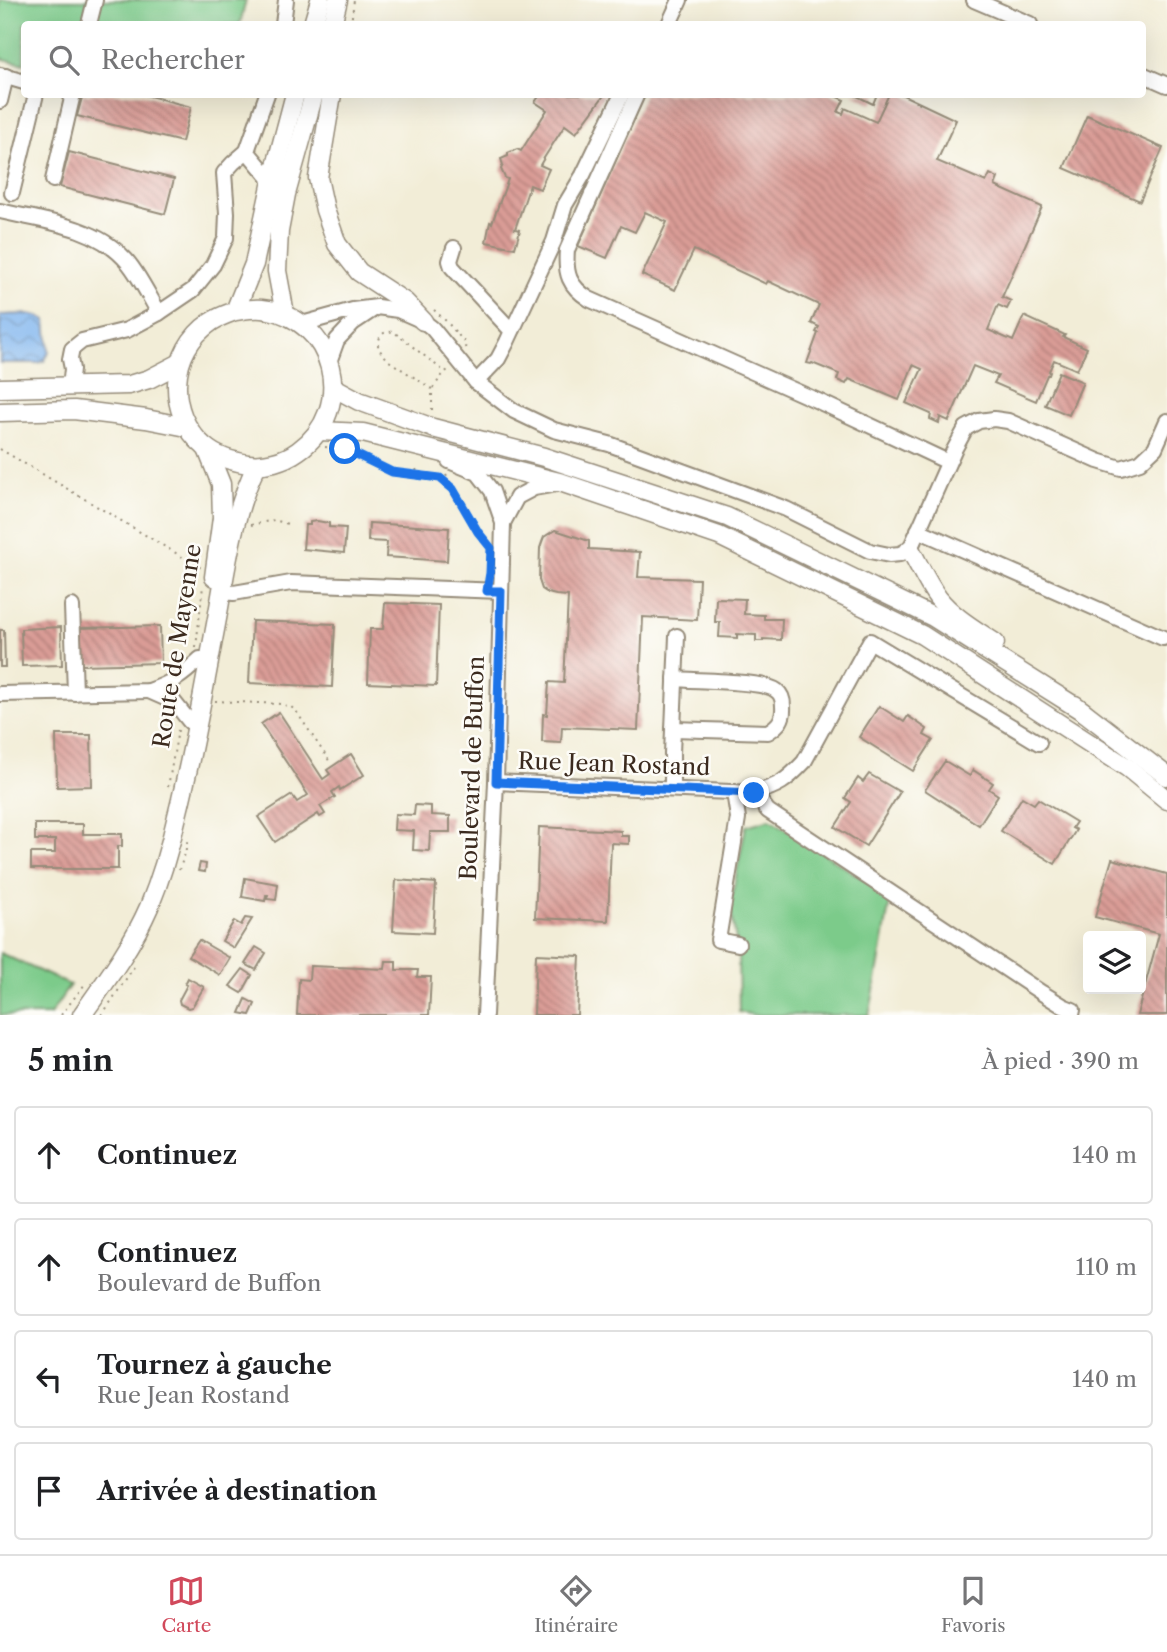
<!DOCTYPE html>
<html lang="fr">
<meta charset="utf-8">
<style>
:root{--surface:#fff;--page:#f6f6f6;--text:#202124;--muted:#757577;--line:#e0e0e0;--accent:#d1495b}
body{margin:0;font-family:"Libre Caslon Text",serif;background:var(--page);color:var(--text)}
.controls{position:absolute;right:21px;bottom:21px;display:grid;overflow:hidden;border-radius:7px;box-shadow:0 7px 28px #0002}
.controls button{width:63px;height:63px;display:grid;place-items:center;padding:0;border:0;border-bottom:2px solid var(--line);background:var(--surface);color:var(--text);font:35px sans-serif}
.stop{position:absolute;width:21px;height:21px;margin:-16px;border:5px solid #1a73e8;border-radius:50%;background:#fff}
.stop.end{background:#1a73e8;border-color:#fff;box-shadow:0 2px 7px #0008}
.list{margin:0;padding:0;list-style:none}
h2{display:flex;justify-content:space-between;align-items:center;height:91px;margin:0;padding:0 28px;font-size:30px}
h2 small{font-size:23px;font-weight:400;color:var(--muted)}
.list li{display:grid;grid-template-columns:46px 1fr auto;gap:21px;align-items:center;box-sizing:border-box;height:98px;margin:0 14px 14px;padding:0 14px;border:2px solid var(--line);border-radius:7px}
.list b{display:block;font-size:26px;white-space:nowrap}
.list p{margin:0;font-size:23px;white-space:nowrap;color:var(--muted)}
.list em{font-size:23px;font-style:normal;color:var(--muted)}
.icon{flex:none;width:38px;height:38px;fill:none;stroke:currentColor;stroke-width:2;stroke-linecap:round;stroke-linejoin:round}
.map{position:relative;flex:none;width:1167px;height:1015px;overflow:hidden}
.search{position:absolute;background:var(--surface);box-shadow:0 7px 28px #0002;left:21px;right:21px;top:21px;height:77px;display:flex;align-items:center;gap:18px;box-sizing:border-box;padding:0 24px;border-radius:7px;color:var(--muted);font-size:26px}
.sheet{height:539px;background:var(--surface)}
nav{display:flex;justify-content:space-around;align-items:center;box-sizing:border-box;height:98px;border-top:2px solid var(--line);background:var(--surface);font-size:19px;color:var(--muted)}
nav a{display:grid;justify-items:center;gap:4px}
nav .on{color:var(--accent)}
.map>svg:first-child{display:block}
.grass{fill:#7ccb8a;stroke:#5c7a54;stroke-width:2}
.water{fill:url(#water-waves);stroke:#5e7086;stroke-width:2}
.building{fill:url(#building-back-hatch)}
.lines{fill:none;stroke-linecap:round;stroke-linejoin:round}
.minor-casing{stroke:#968c7a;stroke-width:18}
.major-casing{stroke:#968c7a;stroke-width:21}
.path{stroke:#968c7a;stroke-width:2;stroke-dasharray:2 5;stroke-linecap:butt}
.minor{stroke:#fff;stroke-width:14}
.major{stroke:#fff;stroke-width:18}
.route{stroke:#1a73e8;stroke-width:9}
.labels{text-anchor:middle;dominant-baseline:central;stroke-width:5;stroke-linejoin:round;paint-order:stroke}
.street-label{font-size:23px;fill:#3b2a1e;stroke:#fdfcf7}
</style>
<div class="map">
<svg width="1167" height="1015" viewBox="0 0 1167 1015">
<defs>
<pattern id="water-waves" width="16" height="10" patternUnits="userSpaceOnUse" patternTransform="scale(1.75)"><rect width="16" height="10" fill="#81b6ef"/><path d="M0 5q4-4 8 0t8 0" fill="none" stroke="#6b94c1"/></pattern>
<pattern id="building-back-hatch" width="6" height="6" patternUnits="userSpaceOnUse" patternTransform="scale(1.75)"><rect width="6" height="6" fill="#da9c96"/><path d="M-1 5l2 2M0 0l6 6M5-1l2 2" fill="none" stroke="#b27f7a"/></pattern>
</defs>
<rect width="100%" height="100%" fill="#fdfcf7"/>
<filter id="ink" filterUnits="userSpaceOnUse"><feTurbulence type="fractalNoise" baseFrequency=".0143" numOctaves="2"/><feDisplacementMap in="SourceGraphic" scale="14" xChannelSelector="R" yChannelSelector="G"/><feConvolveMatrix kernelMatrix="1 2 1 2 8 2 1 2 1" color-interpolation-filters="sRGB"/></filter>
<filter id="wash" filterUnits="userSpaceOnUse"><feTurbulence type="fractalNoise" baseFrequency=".00686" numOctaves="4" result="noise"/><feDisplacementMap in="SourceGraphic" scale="28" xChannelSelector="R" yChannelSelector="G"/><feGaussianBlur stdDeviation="1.57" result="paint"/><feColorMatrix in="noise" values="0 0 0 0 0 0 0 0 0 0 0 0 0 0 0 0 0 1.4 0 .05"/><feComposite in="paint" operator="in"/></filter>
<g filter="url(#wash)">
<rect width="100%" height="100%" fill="#f2edd7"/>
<g class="grass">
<polygon points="0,0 246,0 240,24 24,24 24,64 0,58"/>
<path d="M770 819 891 897C883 936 878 976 869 1015H755L739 1012 738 952 730 906 746 826Z"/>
<polygon points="0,953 70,985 50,1015 0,1015"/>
</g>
<path class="water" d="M0 315C14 315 35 311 46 320L49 352 44 361 38 363H0Z"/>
<g id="blocks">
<g class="building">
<polygon points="83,94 142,94 191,107 182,142 77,116"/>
<polygon points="541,94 605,94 576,133 565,125 544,158 540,165 549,169 540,189 530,185 515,229 520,230 515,248 486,242 490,222 492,223 508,179 505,178 501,169 503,165 501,159 508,156 508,153 517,149 521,151 547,110 535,102"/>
<polygon points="645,94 831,94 844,100 838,112 843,114 845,108 876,122 889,94 901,94 956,120 937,161 986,182 990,174 998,178 995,186 1042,207 1002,297 1011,301 1007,309 998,305 988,330 1013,341 1024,316 1065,335 1063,337 1087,348 1077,370 1054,360 1049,371 1050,372 1049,375 1047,375 1036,401 994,383 998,376 973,366 949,421 940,417 939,423 930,419 931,414 906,403 922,369 913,365 899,400 849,379 846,384 837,380 839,374 812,363 811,364 807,363 818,333 816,332 819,327 811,323 819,305 768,281 766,284 694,250 675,290 642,275 667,222 645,212 635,232 621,226 607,258 578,246"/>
<polygon points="853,94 877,94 873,104"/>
<polygon points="1087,115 1163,148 1140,201 1064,168"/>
<polygon points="69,152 174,179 165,214 60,187"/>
<polygon points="1059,372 1083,382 1069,415 1045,405"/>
<polygon points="317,521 329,523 329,527 346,528 344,553 303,549 305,525 310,525 310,522"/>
<polygon points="369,523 449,528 447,561 386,557 387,542 368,541"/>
<polygon points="555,530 589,541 589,549 640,552 638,577 699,579 697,620 643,617 638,730 562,727 561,743 542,742 543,714 547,715 549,682 564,683 568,596 556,595 548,593 542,589 539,580 540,548 542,542 544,537"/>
<polygon points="716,598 745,599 744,614 764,615 764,619 782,619 781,640 763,639 763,641 756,641 756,635 737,634 737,638 719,637 720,622 715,622"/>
<polygon points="385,603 439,605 436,686 368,683 370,629 383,629"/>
<polygon points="252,621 335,624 332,687 249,683"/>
<polygon points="160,626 161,663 80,665 79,628"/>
<polygon points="61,627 62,665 22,666 21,629"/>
<polygon points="0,630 4,630 5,667 0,667"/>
<polygon points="879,706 904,722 908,716 927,729 924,735 933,740 913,771 859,737"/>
<polygon points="279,712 323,779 330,774 327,770 351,754 364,775 340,790 339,787 332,792 335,797 320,806 325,814 320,817 318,814 275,842 258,817 292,795 297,802 308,795 261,724"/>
<polygon points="56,735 91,735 92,786 57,787"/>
<polygon points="945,761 970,776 973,770 993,783 989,789 998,795 979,825 925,790"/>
<polygon points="869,774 900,792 866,846 835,827 851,802 845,798 858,778 863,782"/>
<polygon points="1022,797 1034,804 1038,799 1076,822 1072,828 1076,830 1055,864 1001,831"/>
<polygon points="415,805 431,806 431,815 450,816 450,832 430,832 429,851 413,850 414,831 394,830 395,814 414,815"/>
<polygon points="35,824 83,824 83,834 122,834 122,846 118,846 118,869 31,869 31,853 55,853 55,840 35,840"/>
<polygon points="539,827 621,831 621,836 629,836 629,844 611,843 608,921 535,918"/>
<polygon points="1112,859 1167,874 1167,1015 1137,1015 1159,934 1095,917"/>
<polygon points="200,863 206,864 205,872 198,871"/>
<polygon points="245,878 278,884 276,900 267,899 268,895 266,895 265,901 242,897"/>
<polygon points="396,880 436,883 433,933 393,931"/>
<polygon points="245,918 252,919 234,948 222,941 234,921 241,925"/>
<polygon points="199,940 230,958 220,975 188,956"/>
<polygon points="256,947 266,953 256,970 245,964"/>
<polygon points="536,954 580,956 577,1015 534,1015"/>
<polygon points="386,961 396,961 396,970 418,970 417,977 431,977 429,1015 297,1015 299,979 309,980 310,966 385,969"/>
<polygon points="243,969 252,975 242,993 230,986"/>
<polygon points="188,978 204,987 192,1007 188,1008 180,1004 179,1000 187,985 185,984"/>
<polygon points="246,999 255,1004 250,1015 240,1013"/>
</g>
</g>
</g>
<g filter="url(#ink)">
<use href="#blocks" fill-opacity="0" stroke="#968c7a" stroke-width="2"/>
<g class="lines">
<defs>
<g id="minor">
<polyline points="974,0 1030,24"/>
<polyline points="89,24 95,0"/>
<polyline points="283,24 286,0"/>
<polyline points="669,24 680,0"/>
<polyline points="1142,74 1167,85"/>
<polyline points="0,75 24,82"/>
<path d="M637 94 567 250C565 274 569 286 589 299L818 401 948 462"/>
<polyline points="0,101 6,76"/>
<polyline points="247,151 272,181"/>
<polyline points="53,180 73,94"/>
<polyline points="12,193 36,94"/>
<path d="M0 211C42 221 93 225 124 258 136 269 150 298 159 313"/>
<polyline points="454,248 450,261 452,267 508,327 513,329"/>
<polyline points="302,324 353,310 377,307 398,310 423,321 432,328 476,382 514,411 554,430 609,444 786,509 870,551 889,555 900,554 910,549 954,450 966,428 979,421 994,419 1008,421 1098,461 1121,468 1140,462 1155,448 1167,421"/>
<polyline points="329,362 337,340 353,323 374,309"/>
<polyline points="476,382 498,359 507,342 554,241 565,205 583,175 622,94"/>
<polyline points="70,387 72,369 70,359 72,349 82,341 127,330 159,313 193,290 213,265 226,238 227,213 224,173 233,163 247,151 267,94"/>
<polyline points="449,461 478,473 492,491 503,523 496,782 485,1015"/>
<polyline points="503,523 517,497 534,488 557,484"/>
<polyline points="918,530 1163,638"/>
<polyline points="222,592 234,593 291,583 501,591"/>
<polyline points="72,606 75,693"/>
<polyline points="149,691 174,702 190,722"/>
<path d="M0 694 149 691C174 682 182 676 200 659"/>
<path d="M673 729 768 732C779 725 784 719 783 706 783 700 782 695 777 691 765 680 695 681 675 679"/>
<path d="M496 782 754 793C779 786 786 781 804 762L870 641 1039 743"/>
<polyline points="672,789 672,753 677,636"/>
<polyline points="734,792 738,818 718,940 738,944"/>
<polyline points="754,793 768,811 1042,993 1063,1006 1073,1010 1072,1015"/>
</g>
<g id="major">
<polyline points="313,24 320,0"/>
<polyline points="332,24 338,0"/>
<polyline points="332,94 318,178 325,210 337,244 359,272 405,302 423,321"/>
<path d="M235 311C243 310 253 308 262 309 335 317 358 409 298 451 284 461 265 466 248 464 232 461 216 457 204 446 165 413 169 350 211 322 218 317 227 314 235 311L254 264 272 181 295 94"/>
<polyline points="285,314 277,271 279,231 286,194 314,94"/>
<polyline points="333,387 359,401 433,428 544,457 727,517 933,617 1084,712"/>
<polyline points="0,388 129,385 149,379 180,363"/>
<polyline points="0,412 74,410 146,419 187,427"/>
<polyline points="320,431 363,433 563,483 719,536 922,635 1128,768 1167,800"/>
<polyline points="207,449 221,484 222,518 214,577"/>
<path d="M910 549C919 565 927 583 938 598 953 617 976 630 995 643"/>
<polyline points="1075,705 1167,776"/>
<path d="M82 1015C106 981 132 946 149 907 161 878 170 847 177 816 193 753 204 688 216 624 226 571 232 513 257 465"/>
</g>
</defs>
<use href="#minor" class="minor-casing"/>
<use href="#major" class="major-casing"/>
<g class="path">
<polyline points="351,24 354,0"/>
<polyline points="434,310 447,322 466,344 465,348"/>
<polyline points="433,388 444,373"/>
<path d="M432 410V389L389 361 378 348C378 337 382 330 394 332L445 372 450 369"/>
<polyline points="325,447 345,449 392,472 409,475 413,474 419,467"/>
<polyline points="0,449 201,568"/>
<polyline points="413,474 440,478 452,488"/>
<polyline points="446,475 466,513 488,545"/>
<polyline points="251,525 274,520 288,524"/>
<polyline points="196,647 203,586"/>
<polyline points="215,701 281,704 291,707 296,711 330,762"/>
<polyline points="168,787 178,730"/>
<polyline points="179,870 185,854 188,838"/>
<polyline points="61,1015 85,984"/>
<polyline points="102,1015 134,967"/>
</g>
<use href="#minor" class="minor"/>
<use href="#major" class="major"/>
</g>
</g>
<g class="lines" filter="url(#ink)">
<polyline class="route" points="345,449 392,472 440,478 453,489 478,532 491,548 490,573 487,591 501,591 496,782 754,793"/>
</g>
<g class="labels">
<g class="street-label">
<text transform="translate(177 646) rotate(-81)">Route de Mayenne</text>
<text transform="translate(614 764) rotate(2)">Rue Jean Rostand</text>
<text transform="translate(472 768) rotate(-88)">Boulevard de Buffon</text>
</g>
</g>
</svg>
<div class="controls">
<button><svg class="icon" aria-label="layers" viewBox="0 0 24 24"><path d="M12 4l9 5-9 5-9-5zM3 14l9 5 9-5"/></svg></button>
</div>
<div class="stop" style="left:345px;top:449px"></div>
<div class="stop end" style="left:754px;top:793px"></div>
<div class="search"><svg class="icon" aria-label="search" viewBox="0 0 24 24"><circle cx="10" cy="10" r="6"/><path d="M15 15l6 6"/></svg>Rechercher</div>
</div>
<section class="sheet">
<h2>5 min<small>À pied · 390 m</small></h2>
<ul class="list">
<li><svg class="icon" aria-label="ahead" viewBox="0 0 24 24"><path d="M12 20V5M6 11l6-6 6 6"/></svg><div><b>Continuez</b></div><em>140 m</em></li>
<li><svg class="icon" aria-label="ahead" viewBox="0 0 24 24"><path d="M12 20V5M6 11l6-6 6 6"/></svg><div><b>Continuez</b><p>Boulevard de Buffon</p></div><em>110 m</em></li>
<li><svg class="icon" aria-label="left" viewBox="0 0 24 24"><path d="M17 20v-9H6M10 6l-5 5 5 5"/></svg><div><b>Tournez à gauche</b><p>Rue Jean Rostand</p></div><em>140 m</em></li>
<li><svg class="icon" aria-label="arrive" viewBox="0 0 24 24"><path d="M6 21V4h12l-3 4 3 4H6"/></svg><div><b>Arrivée à destination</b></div></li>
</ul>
</section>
<nav>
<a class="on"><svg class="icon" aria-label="map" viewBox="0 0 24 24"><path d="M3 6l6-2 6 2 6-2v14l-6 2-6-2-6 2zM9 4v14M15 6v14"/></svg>Carte</a>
<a><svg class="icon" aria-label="directions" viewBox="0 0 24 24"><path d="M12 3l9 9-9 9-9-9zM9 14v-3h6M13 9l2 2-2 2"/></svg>Itinéraire</a>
<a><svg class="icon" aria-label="saved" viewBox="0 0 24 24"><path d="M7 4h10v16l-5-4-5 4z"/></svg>Favoris</a>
</nav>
